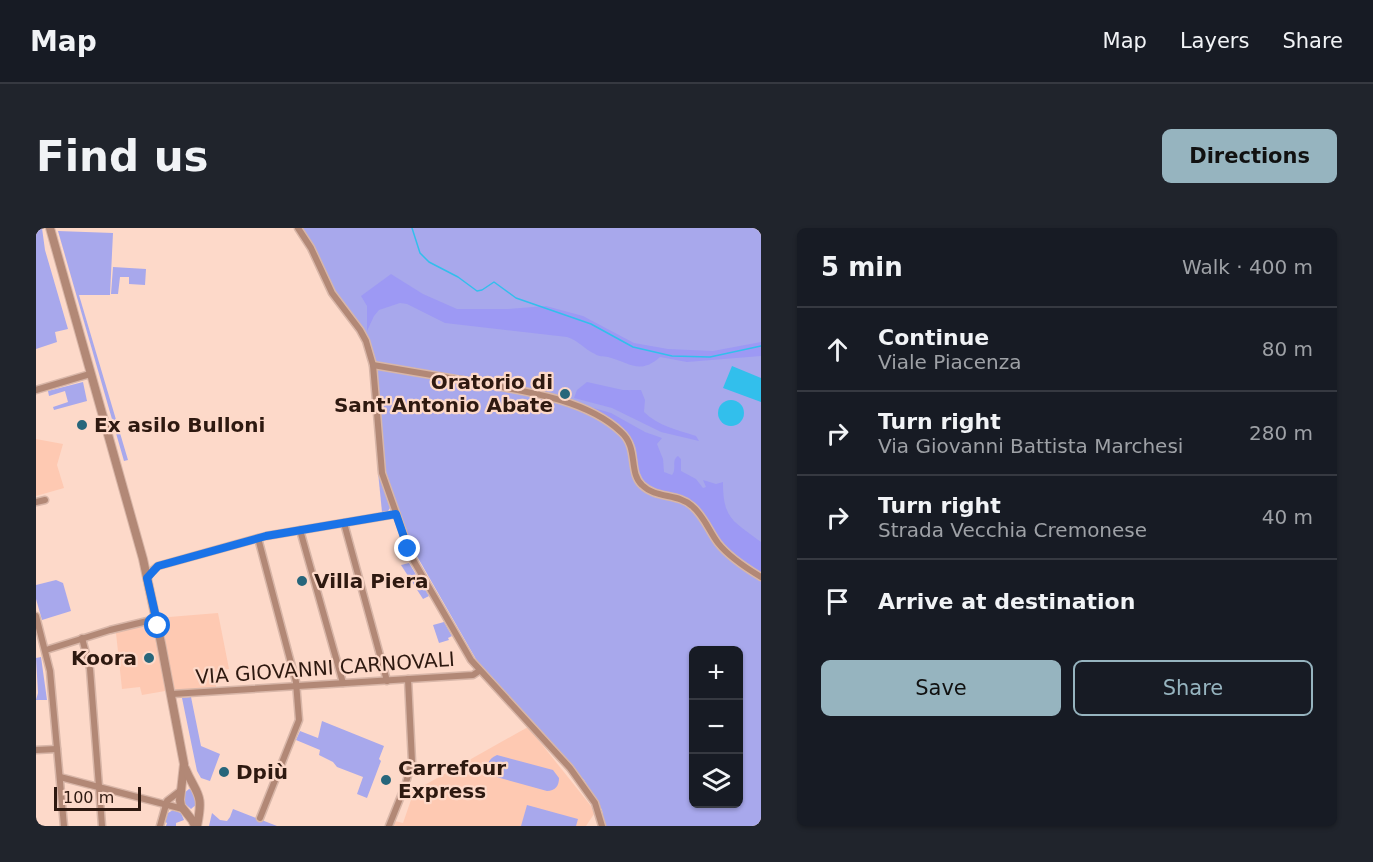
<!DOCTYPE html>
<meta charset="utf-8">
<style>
:root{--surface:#171b24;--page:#20242c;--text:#f1f3f6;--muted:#9ea1a6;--line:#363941;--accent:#96b4bf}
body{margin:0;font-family:"DejaVu Sans",sans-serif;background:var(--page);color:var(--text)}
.controls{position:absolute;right:18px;bottom:18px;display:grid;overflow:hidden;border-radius:9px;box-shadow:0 2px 4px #0004}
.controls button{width:54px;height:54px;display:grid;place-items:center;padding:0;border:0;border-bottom:2px solid var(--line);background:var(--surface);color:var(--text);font:30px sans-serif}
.scale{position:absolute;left:18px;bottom:15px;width:87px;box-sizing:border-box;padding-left:6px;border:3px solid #2e1910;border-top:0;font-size:16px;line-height:21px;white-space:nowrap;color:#2e1910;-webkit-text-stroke:4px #fdd9c9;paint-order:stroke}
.stop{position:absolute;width:18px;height:18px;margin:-14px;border:4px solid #1a73e8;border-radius:50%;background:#fff}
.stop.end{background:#1a73e8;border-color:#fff;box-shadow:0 2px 6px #0008}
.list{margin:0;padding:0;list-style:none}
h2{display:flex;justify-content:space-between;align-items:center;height:78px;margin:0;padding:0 24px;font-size:26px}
h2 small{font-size:20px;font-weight:400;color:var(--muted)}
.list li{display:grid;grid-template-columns:39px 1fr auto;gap:18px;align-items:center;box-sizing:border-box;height:84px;padding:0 24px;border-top:2px solid var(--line)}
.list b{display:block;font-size:22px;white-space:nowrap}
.list p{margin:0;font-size:20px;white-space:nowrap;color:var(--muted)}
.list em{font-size:20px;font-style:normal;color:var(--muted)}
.actions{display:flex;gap:12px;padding:18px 24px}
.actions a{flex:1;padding:14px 0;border:2px solid var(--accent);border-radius:9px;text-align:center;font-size:21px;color:var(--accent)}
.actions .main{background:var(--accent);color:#111}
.icon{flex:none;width:33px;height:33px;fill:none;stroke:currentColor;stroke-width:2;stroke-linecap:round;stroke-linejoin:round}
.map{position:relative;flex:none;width:725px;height:598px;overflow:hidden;border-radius:9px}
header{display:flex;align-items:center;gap:36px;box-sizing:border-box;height:84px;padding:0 30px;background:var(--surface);border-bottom:2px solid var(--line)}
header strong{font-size:28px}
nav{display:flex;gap:33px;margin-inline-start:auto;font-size:21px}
.intro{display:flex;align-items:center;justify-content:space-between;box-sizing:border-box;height:144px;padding:0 36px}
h1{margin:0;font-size:42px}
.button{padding:15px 27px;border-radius:9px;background:var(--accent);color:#111;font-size:21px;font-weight:700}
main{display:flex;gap:36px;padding:0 36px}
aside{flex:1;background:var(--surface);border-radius:9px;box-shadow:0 2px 4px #0004}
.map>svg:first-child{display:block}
.built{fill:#fec9b2}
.green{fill:#a8a8ec;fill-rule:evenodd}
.forest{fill:#9d99f4}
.water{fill:#32bfec}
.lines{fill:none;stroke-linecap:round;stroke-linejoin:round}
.stream{stroke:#32bfec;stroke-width:1.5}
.minor-casing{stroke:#d8b6a8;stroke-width:9}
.tertiary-casing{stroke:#d8b6a8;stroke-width:10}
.minor{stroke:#b28876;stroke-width:6}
.tertiary{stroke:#b28876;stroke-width:8}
.route{stroke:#1a73e8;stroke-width:8}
.poi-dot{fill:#27667b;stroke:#fdd9c9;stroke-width:2}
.labels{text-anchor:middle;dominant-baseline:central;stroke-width:4.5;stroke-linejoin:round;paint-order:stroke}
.poi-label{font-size:20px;font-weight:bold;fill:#2e1910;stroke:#fdd9c9;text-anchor:start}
.street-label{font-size:20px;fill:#2e1910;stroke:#fdd9c9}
</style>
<header>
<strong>Map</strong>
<nav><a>Map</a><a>Layers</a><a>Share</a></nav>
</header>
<div class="intro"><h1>Find us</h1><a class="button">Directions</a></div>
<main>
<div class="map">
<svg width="725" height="598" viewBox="0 0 725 598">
<rect width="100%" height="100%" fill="#fdd9c9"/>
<g class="built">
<polygon points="0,211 27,216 21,237 28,260 0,268"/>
<polygon points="182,385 193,441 177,444 181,463 136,466 135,462 106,467 104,459 86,461 80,405 121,392 121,390"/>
<polygon points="492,499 555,578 558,586 550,598 357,598 359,593 367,595 376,569 371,567"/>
</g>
<g class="green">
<polygon points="0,0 6,0 9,22 32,101 19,104 21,114 0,121"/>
<path d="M264 0H725V598H568L566 582 548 552 441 433 378 323 350 247 335 121C328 98 310 82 298 61 287 41 280 17 264 0ZM658 422H702V576H658Z"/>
<polygon points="22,3 77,5 74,67 43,67 92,232 88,233"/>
<polygon points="77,39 110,41 109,57 93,56 93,49 84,49 82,66 75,66"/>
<polygon points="47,154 51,173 18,182 17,179 32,174 29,163 13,168 12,163"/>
<polygon points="341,234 354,280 352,283 346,284"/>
<polygon points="373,335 393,368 387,371 365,337"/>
<polygon points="20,352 27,355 35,383 6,392 0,371 0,357"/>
<polygon points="408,394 416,408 412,410 413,412 403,415 397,397"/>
<polygon points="5,429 11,472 0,472 2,465 0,430"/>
<polygon points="155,469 165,518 184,526 174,553 165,550 161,543 146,470"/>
<polygon points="286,493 348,518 343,531 345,533 331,570 321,566 327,549 301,539 297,534 283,527 284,522 260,512 264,503 282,510"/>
<path d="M461 527 517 542 523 550C523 558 519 563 511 563L457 548C448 541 451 531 461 527Z"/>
<polygon points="153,561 157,562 161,576 155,581 147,574 147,566"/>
<polygon points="491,577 542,591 540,598 485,598"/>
<polygon points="197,581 241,598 173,598 176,585 184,592 191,593 194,589"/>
<polygon points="137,582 145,585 148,592 140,595 140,598 130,598 131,595 129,594 132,585"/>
</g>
<g class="forest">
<path d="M355 46 387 66 421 81H472L510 78 547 88 598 115 632 121 677 123 725 114V128L651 134 624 129C604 147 594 135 572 129 567 128 563 129 559 126 548 121 542 112 531 109L409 95 371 76 364 75 343 82 338 88 331 103V78L325 68Z"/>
<path d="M551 154 587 162H605L609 172 608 184C622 198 642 202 660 208L663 213 625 204 576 180 538 170 541 162Z"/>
<path d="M537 174 575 185 609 204 626 210 621 216 627 231 628 244 636 247C641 241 635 232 642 228L645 231V243L660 251 667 260 670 259 667 252 680 256 687 254C687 291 697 293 725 314V344L701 328 686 314 666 284 609 255 602 241 600 220 597 213 588 203Z"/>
</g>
<g class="water">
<polygon points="696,138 725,150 725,174 687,160"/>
<circle cx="695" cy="185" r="13"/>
</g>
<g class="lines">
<polyline class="stream" points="376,0 384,25 393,34 422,49 441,63 446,62 458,54 480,70 555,96 597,119 636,128 674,129 725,118"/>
<defs>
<g id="minor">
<polyline points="262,0 275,20 296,65 324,102 330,113 337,137 346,245 376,330 435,432 534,540 559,575 566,598"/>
<path d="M337 137C368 142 400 148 431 153 480 162 548 169 585 204 603 220 592 244 606 257 620 271 642 265 656 278 668 288 673 303 682 315 693 329 710 340 725 349"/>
<polyline points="0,162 54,146"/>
<polyline points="0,274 9,272"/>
<polyline points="308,295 351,453"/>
<polyline points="264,302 307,455"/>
<polyline points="222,310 260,454 263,492 224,590"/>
<polyline points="111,350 116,343 122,338 230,308 360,286"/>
<polyline points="0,388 14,443 28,598"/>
<polyline points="46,410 54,441 66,598"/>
<polyline points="10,422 74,402 120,391"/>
<polyline points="136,466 437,447 443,443"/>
<polyline points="0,522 21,521"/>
<polyline points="24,549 147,581"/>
<polyline points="124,598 131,573 144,563"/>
<polyline points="353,598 369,558 376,534 372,451"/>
</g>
<g id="tertiary">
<polyline points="14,0 107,331 125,415 148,536 144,572 145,578 156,592 159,598"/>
<path d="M149 540C161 568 168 564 161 598"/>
</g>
</defs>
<use href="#minor" class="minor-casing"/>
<use href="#tertiary" class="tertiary-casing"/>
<use href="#minor" class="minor"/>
<use href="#tertiary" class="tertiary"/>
</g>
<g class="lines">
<polyline class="route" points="122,398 111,350 122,338 230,308 360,286 372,321"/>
</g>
<g class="poi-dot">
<circle cx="529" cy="166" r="6"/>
<circle cx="46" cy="197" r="6"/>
<circle cx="266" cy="353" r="6"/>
<circle cx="113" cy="430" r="6"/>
<circle cx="188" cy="544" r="6"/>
<circle cx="350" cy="552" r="6"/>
</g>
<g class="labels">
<g class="poi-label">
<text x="517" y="154" text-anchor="end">Oratorio di<tspan x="517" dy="23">Sant'Antonio Abate</tspan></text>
<text x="58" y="197">Ex asilo Bulloni</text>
<text x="278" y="353">Villa Piera</text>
<text x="101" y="430" text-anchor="end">Koora</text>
<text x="362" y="540">Carrefour<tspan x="362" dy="23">Express</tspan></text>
<text x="200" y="544">Dpiù</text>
</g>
<g class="street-label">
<text transform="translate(289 440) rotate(-4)">VIA GIOVANNI CARNOVALI</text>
</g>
</g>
</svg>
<div class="controls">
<button>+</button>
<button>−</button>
<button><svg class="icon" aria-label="layers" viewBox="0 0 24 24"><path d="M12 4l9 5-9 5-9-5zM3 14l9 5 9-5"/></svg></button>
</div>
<div class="scale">100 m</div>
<div class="stop" style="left:122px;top:398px"></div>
<div class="stop end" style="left:372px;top:321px"></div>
</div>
<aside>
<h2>5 min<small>Walk · 400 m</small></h2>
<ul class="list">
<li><svg class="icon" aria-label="ahead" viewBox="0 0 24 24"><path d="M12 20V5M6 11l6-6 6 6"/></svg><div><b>Continue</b><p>Viale Piacenza</p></div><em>80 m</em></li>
<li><svg class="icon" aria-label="right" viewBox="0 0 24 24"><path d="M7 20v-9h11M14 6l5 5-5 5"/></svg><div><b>Turn right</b><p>Via Giovanni Battista Marchesi</p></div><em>280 m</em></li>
<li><svg class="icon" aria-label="right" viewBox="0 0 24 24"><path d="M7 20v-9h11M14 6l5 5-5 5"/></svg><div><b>Turn right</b><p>Strada Vecchia Cremonese</p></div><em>40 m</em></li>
<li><svg class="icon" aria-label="arrive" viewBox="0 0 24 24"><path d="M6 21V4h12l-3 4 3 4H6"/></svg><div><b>Arrive at destination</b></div></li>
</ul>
<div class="actions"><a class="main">Save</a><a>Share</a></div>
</aside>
</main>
